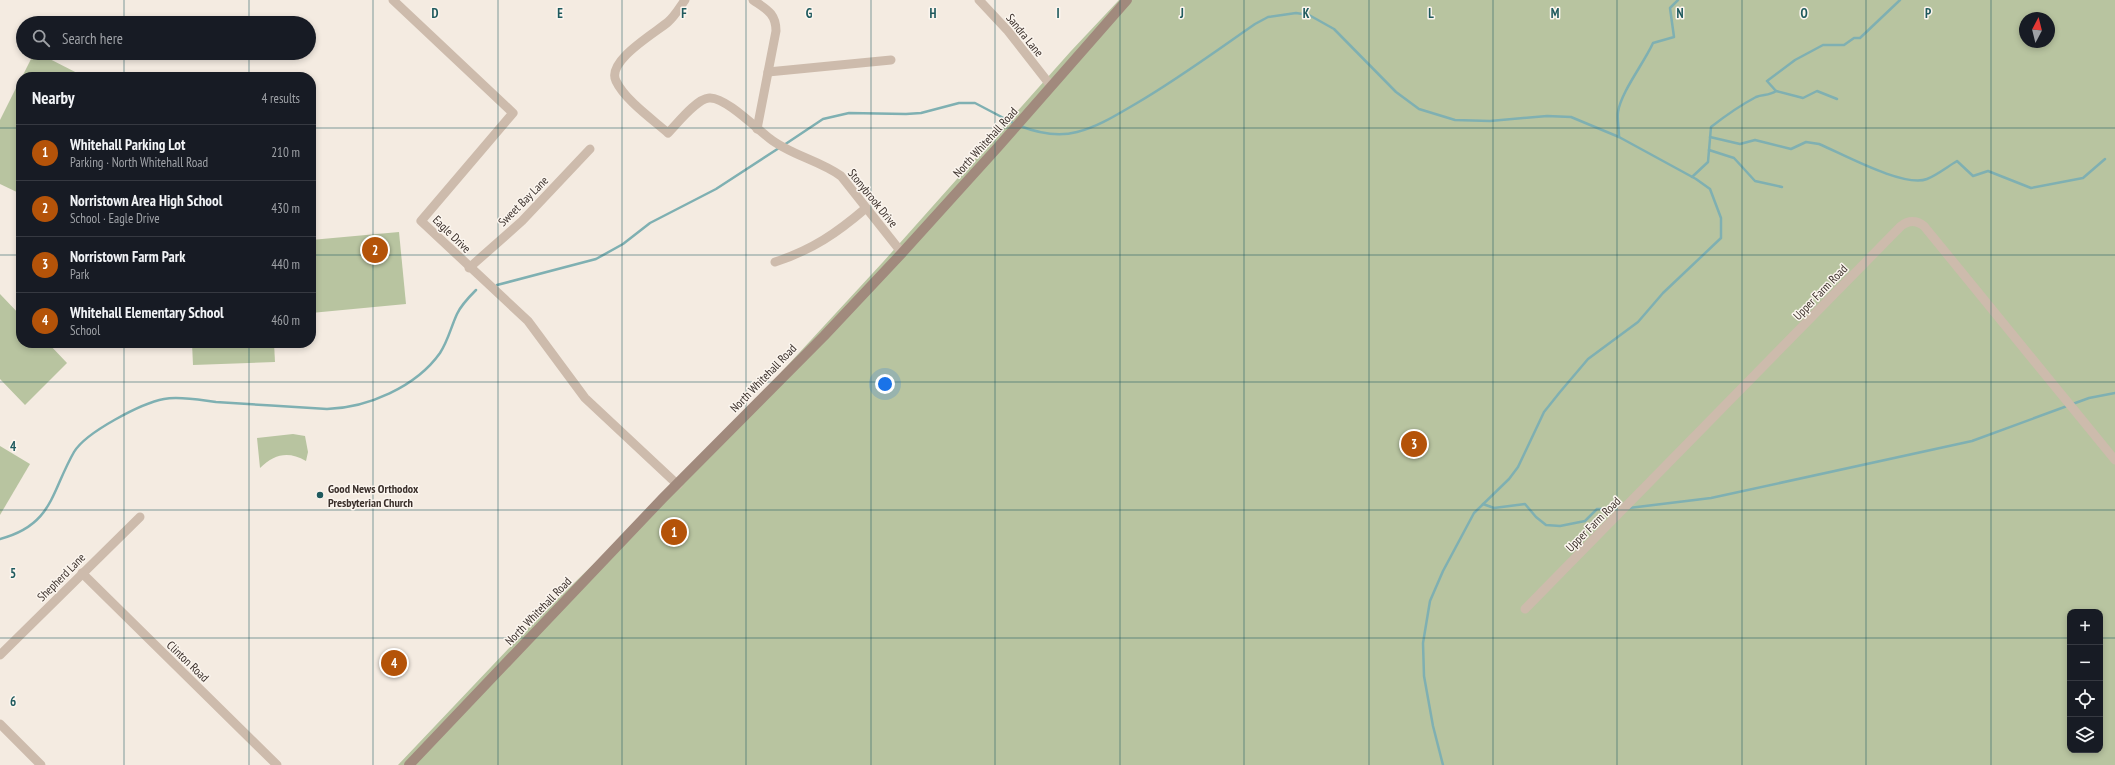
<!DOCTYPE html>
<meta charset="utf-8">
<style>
:root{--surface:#171b24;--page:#242831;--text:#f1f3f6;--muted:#9ea1a6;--line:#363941;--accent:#b45309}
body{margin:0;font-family:"PT Sans Narrow",sans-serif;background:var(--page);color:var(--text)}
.controls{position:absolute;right:12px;bottom:12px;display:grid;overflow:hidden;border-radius:8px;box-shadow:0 2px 6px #0003}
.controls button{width:36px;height:36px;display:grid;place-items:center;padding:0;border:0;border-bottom:1px solid var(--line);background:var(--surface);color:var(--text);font:20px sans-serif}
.compass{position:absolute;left:2019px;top:12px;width:36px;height:36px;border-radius:50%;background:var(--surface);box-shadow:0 2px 6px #0003;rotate:7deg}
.you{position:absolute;left:885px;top:384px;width:14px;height:14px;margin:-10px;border:3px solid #fff;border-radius:50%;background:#1a73e8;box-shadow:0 0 0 6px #1a73e833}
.badge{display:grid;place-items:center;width:26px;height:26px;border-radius:50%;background:var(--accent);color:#fff;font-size:13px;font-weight:700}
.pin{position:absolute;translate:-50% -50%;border:2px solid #fff;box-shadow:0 1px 4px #0006}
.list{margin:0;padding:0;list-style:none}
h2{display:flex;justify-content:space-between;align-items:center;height:52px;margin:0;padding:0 16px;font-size:17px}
h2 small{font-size:13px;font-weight:400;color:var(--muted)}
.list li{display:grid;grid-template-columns:26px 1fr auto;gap:12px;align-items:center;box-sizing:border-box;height:56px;padding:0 16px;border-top:1px solid var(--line)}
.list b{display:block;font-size:15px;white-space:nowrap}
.list p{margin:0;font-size:13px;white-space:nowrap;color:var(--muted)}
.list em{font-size:13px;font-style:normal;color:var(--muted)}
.icon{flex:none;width:22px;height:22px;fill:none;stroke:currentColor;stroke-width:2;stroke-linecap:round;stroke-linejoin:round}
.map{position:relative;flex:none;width:2115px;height:765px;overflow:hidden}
.search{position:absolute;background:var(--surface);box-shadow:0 2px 6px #0003;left:16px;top:16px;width:300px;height:44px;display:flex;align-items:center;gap:10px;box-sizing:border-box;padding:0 14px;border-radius:22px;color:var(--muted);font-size:15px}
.panel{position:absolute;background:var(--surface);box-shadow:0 2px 6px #0003;left:16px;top:72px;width:300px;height:276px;border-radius:16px}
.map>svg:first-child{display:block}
.green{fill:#b8c4a0;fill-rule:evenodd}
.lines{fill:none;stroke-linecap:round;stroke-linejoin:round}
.stream{stroke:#7fb0b2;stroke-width:2.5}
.minor{stroke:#cdbbac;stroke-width:9}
.secondary{stroke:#a18a7d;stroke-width:10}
.grid{fill:none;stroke:#1f5a5e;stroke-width:1;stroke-opacity:0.55}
.poi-dot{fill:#1f5a5e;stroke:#fbf5ee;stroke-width:1.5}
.labels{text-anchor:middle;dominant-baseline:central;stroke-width:3;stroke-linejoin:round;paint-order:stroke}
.street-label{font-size:12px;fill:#3b302b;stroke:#fbf5ee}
.poi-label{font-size:12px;font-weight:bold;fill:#3b302b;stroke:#fbf5ee;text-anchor:start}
.grid-label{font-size:13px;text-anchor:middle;font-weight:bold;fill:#1f5a5e;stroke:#fbf5ee;stroke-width:3;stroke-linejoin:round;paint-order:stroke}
</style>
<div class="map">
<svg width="2115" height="765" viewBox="0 0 2115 765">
<rect width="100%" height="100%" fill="#f4ebe1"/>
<g class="green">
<path d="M1119 0H2115V765H398L530 626 650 509 775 379 883 262 1071 51ZM2025 18H2049V42H2025ZM2070 612H2100V750H2070Z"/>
<polygon points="34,53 38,53 85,77 22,77"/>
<polygon points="21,78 21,194 0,184 0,120"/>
<polygon points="399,232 406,304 311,313 311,240"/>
<polygon points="0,294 21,316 21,343 48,343 67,363 25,405 0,379"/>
<polygon points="192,343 274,343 275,362 193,365"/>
<path d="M293 434 305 436 308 452 306 461C288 451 275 454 260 468L257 438Z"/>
<polygon points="0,446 30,464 0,515"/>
</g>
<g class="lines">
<g class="stream">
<polyline points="1776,91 1803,98 1817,91 1837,99"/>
<path d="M1020 126C1038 133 1058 137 1077 132 1098 127 1118 114 1137 103 1178 79 1216 51 1255 24L1268 17 1296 13 1309 15 1334 29 1396 92 1419 109 1455 120 1490 121 1547 116 1571 117 1619 137 1696 179 1710 189 1721 218V238L1663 293 1638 322 1588 359 1560 392 1544 412 1518 467 1509 479 1474 513 1443 571 1430 601 1423 643 1424 676 1433 726 1443 765"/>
<path d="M1619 137C1619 129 1617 120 1618 112 1621 92 1644 63 1653 43L1674 37 1670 8 1678 0"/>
<path d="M1710 137 1740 144 1755 140 1791 149 1806 142 1819 144C1843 154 1904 188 1927 179 1937 175 1947 167 1957 161L1973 176 1988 171 2031 188 2083 178 2105 159"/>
<polyline points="784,145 823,119 849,113 906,114 921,113 959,103 975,103 1015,124"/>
<polyline points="1709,150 1734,158 1755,181 1782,187"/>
<path d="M1692 177 1708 162 1711 127C1725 116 1739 106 1756 97 1763 94 1769 96 1776 91L1767 81 1795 60 1823 45H1844L1854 38H1860L1900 0"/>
<polyline points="497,285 596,259 623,244 650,223 716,189 779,148"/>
<polyline points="1483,504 1494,508 1525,504 1536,517 1546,525 1560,526 1585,521 1597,509 1620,509"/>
<polyline points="1629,508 1711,498 1972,441 2089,398 2115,393"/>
<path d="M0 539C53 525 51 492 74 452 86 432 142 403 164 399 180 396 200 400 216 402 253 404 290 407 327 409 367 408 416 387 440 353 448 341 451 327 457 314 461 305 469 297 476 290"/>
</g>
<g class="minor">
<polyline points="393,0 513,113 421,221 528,321 585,398 678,485"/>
<path d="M685 0C680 7 675 16 668 22 655 33 606 61 616 81 625 100 652 119 668 133 677 124 696 99 709 98 724 96 756 128 769 138 790 155 819 160 841 176L902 253"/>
<path d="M753 0C766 9 776 13 776 31L757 129"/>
<polyline points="979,0 1008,31 1051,86"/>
<polyline points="768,72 891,60"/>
<path d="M775 262C812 250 837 233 866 208"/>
<polyline points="469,268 522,221 590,149"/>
<polyline points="82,573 277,765"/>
<path d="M1525 609 1901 226C1909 220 1916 220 1924 226L2115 460"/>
<polyline points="0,655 140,517"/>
<polyline points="0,724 41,765"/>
</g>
<polyline class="secondary" points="409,765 663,498 824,336 902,253 998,147 1127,0"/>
</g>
<path class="grid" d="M124 0V23M249 0V23M373 0V765M498 0V765M622 0V765M746 0V765M871 0V765M995 0V765M1120 0V765M1244 0V765M1369 0V765M1493 0V765M1617 0V765M1742 0V765M1866 0V765M1991 0V765M124 53V77M249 53V77M0 128H21M311 128H2115M0 255H21M311 255H2115M124 343V765M249 343V765M0 382H2115M0 510H2115M0 638H2070M2100 638H2115"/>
<circle class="poi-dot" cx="320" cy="495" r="4"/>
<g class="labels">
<g class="street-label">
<text transform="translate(1025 35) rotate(51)">Sandra Lane</text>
<text transform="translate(985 142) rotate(-48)">North Whitehall Road</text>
<text transform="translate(873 198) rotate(51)">Stonybrook Drive</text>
<text transform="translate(523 201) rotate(-45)">Sweet Bay Lane</text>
<text transform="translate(452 234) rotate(44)">Eagle Drive</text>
<text transform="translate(1820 292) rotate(-46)">Upper Farm Road</text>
<text transform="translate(763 378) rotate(-46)">North Whitehall Road</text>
<text transform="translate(1593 524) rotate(-45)">Upper Farm Road</text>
<text transform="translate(61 577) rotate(-45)">Shepherd Lane</text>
<text transform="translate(538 611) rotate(-46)">North Whitehall Road</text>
<text transform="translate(188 661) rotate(44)">Clinton Road</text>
</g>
<g class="poi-label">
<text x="328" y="488">Good News Orthodox<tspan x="328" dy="14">Presbyterian Church</tspan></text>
</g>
</g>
<g class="grid-label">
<text x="435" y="18">D</text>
<text x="560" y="18">E</text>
<text x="684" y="18">F</text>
<text x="809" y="18">G</text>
<text x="933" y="18">H</text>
<text x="1058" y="18">I</text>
<text x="1182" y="18">J</text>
<text x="1306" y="18">K</text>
<text x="1431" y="18">L</text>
<text x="1555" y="18">M</text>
<text x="1680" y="18">N</text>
<text x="1804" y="18">O</text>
<text x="1928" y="18">P</text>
<text x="13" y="451">4</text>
<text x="13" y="578">5</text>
<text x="13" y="706">6</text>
</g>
</svg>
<div class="controls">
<button>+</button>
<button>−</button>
<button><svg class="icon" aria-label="locate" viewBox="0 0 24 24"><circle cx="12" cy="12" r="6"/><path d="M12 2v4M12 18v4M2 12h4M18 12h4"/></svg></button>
<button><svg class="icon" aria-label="layers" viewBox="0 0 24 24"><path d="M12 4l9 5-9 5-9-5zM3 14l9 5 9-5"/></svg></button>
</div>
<svg class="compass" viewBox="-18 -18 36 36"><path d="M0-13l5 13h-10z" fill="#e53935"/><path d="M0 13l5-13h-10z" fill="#9ea1a6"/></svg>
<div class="you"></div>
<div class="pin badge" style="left:674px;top:532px">1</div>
<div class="pin badge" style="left:375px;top:250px">2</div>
<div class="pin badge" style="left:1414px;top:444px">3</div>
<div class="pin badge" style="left:394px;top:663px">4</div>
<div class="search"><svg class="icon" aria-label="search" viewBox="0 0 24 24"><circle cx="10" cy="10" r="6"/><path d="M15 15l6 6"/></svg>Search here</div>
<section class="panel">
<h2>Nearby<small>4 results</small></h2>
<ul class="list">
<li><span class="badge">1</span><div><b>Whitehall Parking Lot</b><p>Parking · North Whitehall Road</p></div><em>210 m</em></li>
<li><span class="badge">2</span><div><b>Norristown Area High School</b><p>School · Eagle Drive</p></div><em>430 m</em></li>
<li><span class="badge">3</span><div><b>Norristown Farm Park</b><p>Park</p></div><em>440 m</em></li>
<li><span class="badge">4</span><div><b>Whitehall Elementary School</b><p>School</p></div><em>460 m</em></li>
</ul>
</section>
</div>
